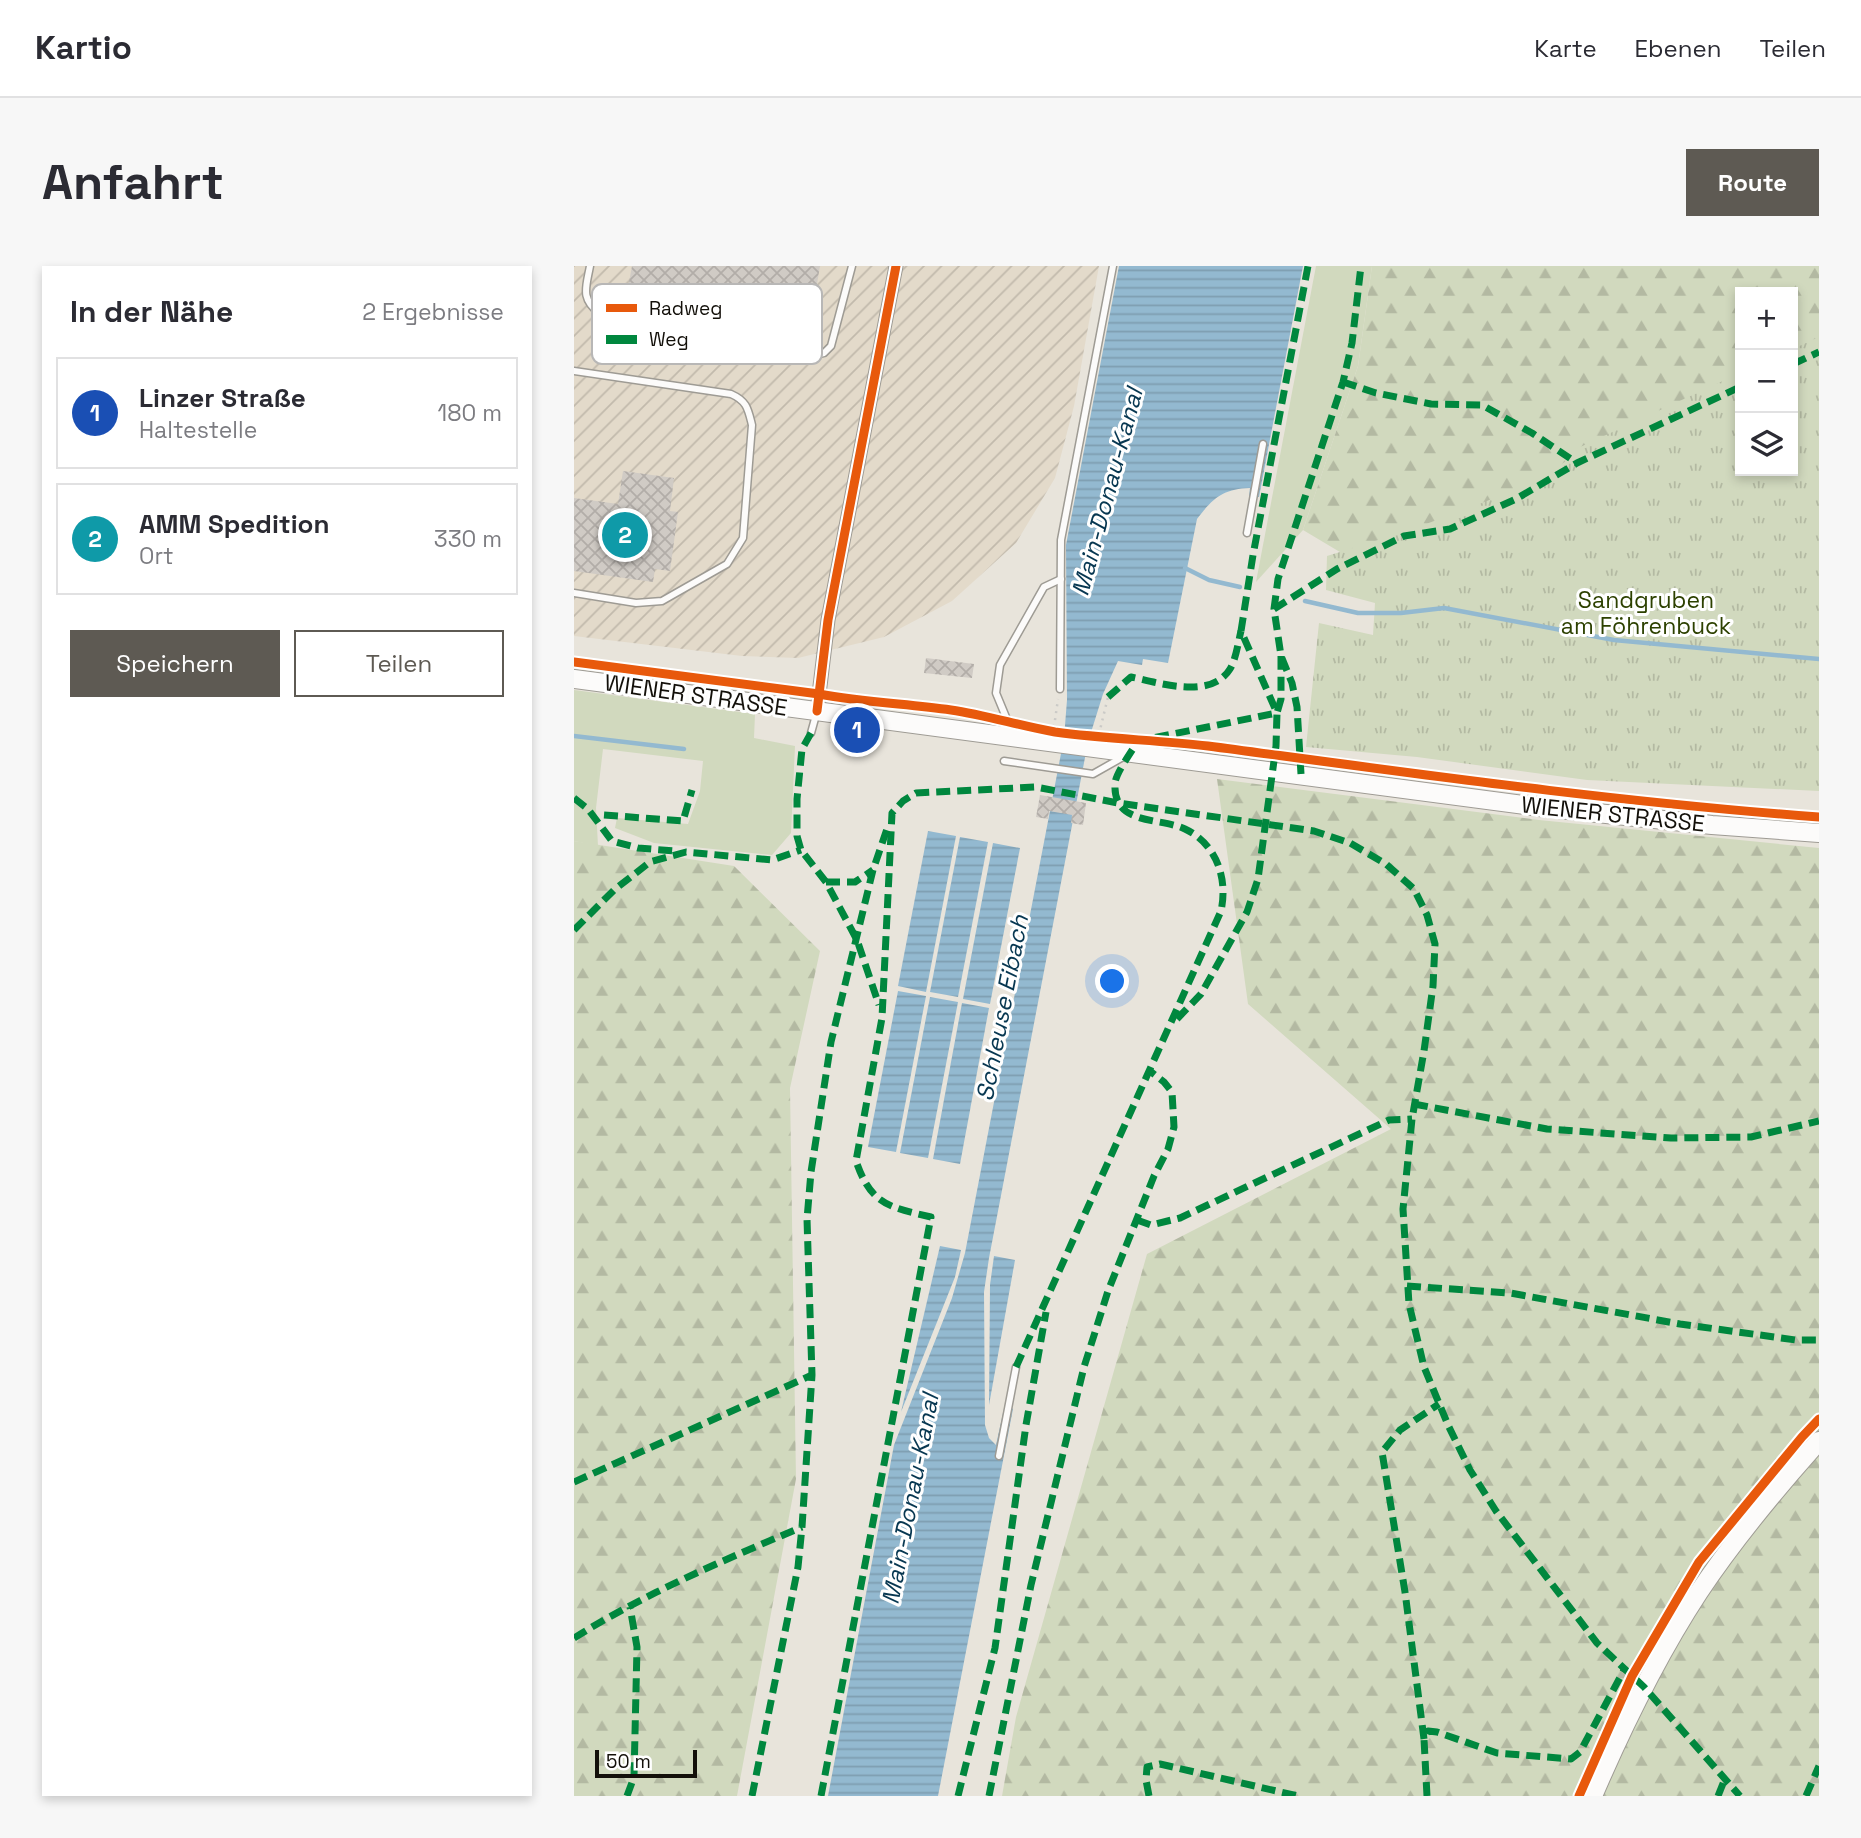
<!DOCTYPE html>
<html lang="de">
<meta charset="utf-8">
<style>
:root{--surface:#fff;--page:#f7f7f7;--text:#2b2b33;--muted:#7c7c81;--line:#e1e1e2;--accent:#5e5a53}
body{margin:0;font-family:"Space Grotesk",sans-serif;background:var(--page);color:var(--text)}
.controls{position:absolute;right:21px;top:21px;display:grid;overflow:hidden;border-radius:0px;box-shadow:0 4px 10px #0003}
.controls button{width:63px;height:63px;display:grid;place-items:center;padding:0;border:0;border-bottom:2px solid var(--line);background:var(--surface);color:var(--text);font:35px sans-serif}
.scale{position:absolute;left:21px;bottom:18px;width:102px;box-sizing:border-box;padding-left:7px;border:4px solid #13100a;border-top:0;font-size:19px;line-height:24px;white-space:nowrap;color:#13100a;-webkit-text-stroke:5px #fff;paint-order:stroke}
.you{position:absolute;left:539px;top:716px;width:24px;height:24px;margin:-18px;border:5px solid #fff;border-radius:50%;background:#1a73e8;box-shadow:0 0 0 10px #1a73e833}
.badge{display:grid;place-items:center;width:46px;height:46px;border-radius:50%;background:var(--accent);color:#fff;font-size:23px;font-weight:700}
.pin{position:absolute;translate:-50% -50%;border:4px solid #fff;box-shadow:0 2px 7px #0006}
.list{margin:0;padding:0;list-style:none}
h2{display:flex;justify-content:space-between;align-items:center;height:91px;margin:0;padding:0 28px;font-size:30px}
h2 small{font-size:23px;font-weight:400;color:var(--muted)}
.list li{display:grid;grid-template-columns:46px 1fr auto;gap:21px;align-items:center;box-sizing:border-box;height:112px;margin:0 14px 14px;padding:0 14px;border:2px solid var(--line);border-radius:0px}
.list b{display:block;font-size:26px;white-space:nowrap}
.list p{margin:0;font-size:23px;white-space:nowrap;color:var(--muted)}
.list em{font-size:23px;font-style:normal;color:var(--muted)}
.actions{display:flex;gap:14px;padding:21px 28px}
.actions a{flex:1;padding:16px 0;border:2px solid var(--accent);border-radius:0px;text-align:center;font-size:24px;color:var(--accent)}
.actions .main{background:var(--accent);color:#fff}
.icon{flex:none;width:38px;height:38px;fill:none;stroke:currentColor;stroke-width:2;stroke-linecap:round;stroke-linejoin:round}
.map{position:relative;flex:none;width:1245px;height:1530px;overflow:hidden;border-radius:0px}
header{display:flex;align-items:center;gap:42px;box-sizing:border-box;height:98px;padding:0 35px;background:var(--surface);border-bottom:2px solid var(--line)}
header strong{font-size:33px}
nav{display:flex;gap:38px;margin-inline-start:auto;font-size:24px}
.intro{display:flex;align-items:center;justify-content:space-between;box-sizing:border-box;height:168px;padding:0 42px}
h1{margin:0;font-size:49px}
.button{padding:18px 32px;border-radius:0px;background:var(--accent);color:#fff;font-size:24px;font-weight:700}
main{display:flex;gap:42px;padding:0 42px}
aside{flex:1;background:var(--surface);border-radius:0px;box-shadow:0 4px 10px #0003}
.map>svg:first-child{display:block}
.industrial{fill:url(#industrial-furrows)}
.green{fill:#d1d9be}
.forest{fill:url(#forest-firs)}
.park{fill:url(#park-tufts)}
.water{fill:url(#water-rules)}
.lines{fill:none;stroke-linecap:round;stroke-linejoin:round}
.stream{stroke:#93b9d0;stroke-width:4.5}
.building{fill:url(#building-cross-hatch)}
.lane-casing{stroke:#9e9b94;stroke-width:9}
.street-casing{stroke:#9e9b94;stroke-width:15}
.secondary-casing{stroke:#9e9b94;stroke-width:20}
.path{stroke:#cbcac7;stroke-width:2.5;stroke-dasharray:2 5;stroke-linecap:butt}
.lane{stroke:#fcfbfa;stroke-width:6}
.street{stroke:#fcfbfa;stroke-width:12}
.secondary{stroke:#fcfbfa;stroke-width:18}
.quiet{stroke:#00873e;stroke-width:7;stroke-dasharray:14 7;stroke-linecap:butt}
.cycleway-casing{stroke:#fff;stroke-width:13}
.cycleway{stroke:#e8590c;stroke-width:9}
.labels{text-anchor:middle;dominant-baseline:central;stroke-width:6;stroke-linejoin:round;paint-order:stroke}
.park-label{font-size:23px;fill:#2d4100;stroke:#fff}
.street-label{font-size:23px;fill:#13100a;stroke:#fff}
.water-label{font-size:24px;font-style:italic;fill:#073751;stroke:#fff}
.key{fill:#fff;stroke:#b8b7b6;stroke-width:2}
.key-label{font-size:19px;fill:#13100a}
</style>
<header>
<strong>Kartio</strong>
<nav><a>Karte</a><a>Ebenen</a><a>Teilen</a></nav>
</header>
<div class="intro"><h1>Anfahrt</h1><a class="button">Route</a></div>
<main>
<aside>
<h2>In der Nähe<small>2 Ergebnisse</small></h2>
<ul class="list">
<li><span class="badge" style="background:#1a4fb4">1</span><div><b>Linzer Straße</b><p>Haltestelle</p></div><em>180 m</em></li>
<li><span class="badge" style="background:#0f9aa8">2</span><div><b>AMM Spedition</b><p>Ort</p></div><em>330 m</em></li>
</ul>
<div class="actions"><a class="main">Speichern</a><a>Teilen</a></div>
</aside>
<div class="map">
<svg width="1245" height="1530" viewBox="0 0 1245 1530">
<defs>
<pattern id="industrial-furrows" width="10" height="10" patternUnits="userSpaceOnUse" patternTransform="scale(1.75)"><rect width="10" height="10" fill="#e3daca"/><path d="M-1 1l2-2M0 10L10 0M9 11l2-2" fill="none" stroke="#c2baac"/></pattern>
<pattern id="forest-firs" width="22" height="20" patternUnits="userSpaceOnUse" patternTransform="scale(1.75)"><rect width="22" height="20" fill="#d1d9be"/><path d="M5 1l3.5 6h-7zM16 11l3.5 6h-7z" fill="#b3b9a2"/></pattern>
<pattern id="park-tufts" width="24" height="20" patternUnits="userSpaceOnUse" patternTransform="scale(1.75)"><rect width="24" height="20" fill="#d1d9be"/><path d="M3 7l-1-3M5 7V3M7 7l1-3M15 17l-1-3M17 17v-4M19 17l1-3" fill="none" stroke="#b3b9a2"/></pattern>
<pattern id="water-rules" width="6" height="5" patternUnits="userSpaceOnUse" patternTransform="scale(1.75)"><rect width="6" height="5" fill="#93b9d0"/><path d="M0 2.5h6" fill="none" stroke="#7e9eb1"/></pattern>
<pattern id="building-cross-hatch" width="8" height="8" patternUnits="userSpaceOnUse" patternTransform="scale(1.75)"><rect width="8" height="8" fill="#d0cbc5"/><path d="M0 0l8 8M0 8l8-8" fill="none" stroke="#b2ada8"/></pattern>
</defs>
<rect width="100%" height="100%" fill="#e8e4db"/>
<polygon class="industrial" points="0,0 525,0 500,140 481,212 442,277 378,335 310,371 224,392 168,390 0,370"/>
<g class="green">
<polygon points="742,0 798,0 784,100 729,264 682,316"/>
<polygon points="0,424 181,448 180,472 221,480 217,567 198,589 80,577 41,562 43,552 114,558 126,525 129,495 29,483 22,542 24,580 0,575"/>
</g>
<g class="forest">
<polygon points="798,0 1245,0 1245,83 1219,95 1219,26 1166,26 1166,119 791,301 729,264 784,100"/>
<polygon points="643,513 965,554 1245,582 1245,1530 428,1530 442,1451 573,988 817,863 674,738"/>
<polygon points="0,575 160,600 246,685 216,822 222,1213 163,1530 0,1530"/>
</g>
<path class="park" d="M1245 71V525L1013 514 843 491 732 481 745 357 799 369 801 337 752 324 753 290C799 276 985 219 1004 182L1166 107V205H1219V83Z"/>
<g class="water">
<path d="M545 0H729L685 231 675 230 676 222C649 223 639 232 623 253L594 397 569 393 568 399 544 395 529 428 514 476 415 992 410 1026 411 1159 415 1172 422 1179 431 1138 439 1143 364 1530H254L320 1179 378 1032 391 987 490 472 493 434 492 279Z"/>
<polygon points="354,565 382,570 352,726 324,720"/>
<polygon points="386,571 414,576 384,731 356,726"/>
<polygon points="419,577 446,582 416,738 389,733"/>
<polygon points="324,725 352,730 322,886 294,881"/>
<polygon points="356,731 384,736 354,892 326,887"/>
<polygon points="388,737 415,742 386,898 359,893"/>
<polygon points="366,980 387,984 381,1011 327,1146"/>
<polygon points="420,990 441,994 415,1139 416,1019"/>
</g>
<g class="lines">
<g class="stream">
<polyline points="611,302 635,314 666,321"/>
<polyline points="731,335 784,347 827,347 870,342 1040,374 1245,393"/>
<polyline points="0,470 110,483"/>
</g>
</g>
<g class="building">
<polygon points="58,0 246,0 234,72 51,38"/>
<polygon points="49,205 100,212 96,245 104,246 96,305 81,303 79,316 0,305 0,232 44,238"/>
<polygon points="352,392 400,398 398,412 350,407"/>
<polygon points="466,529 512,537 509,559 497,557 498,549 475,545 474,553 462,551"/>
</g>
<g class="lines">
<defs>
<g id="lane">
<path d="M16 0C12 22 6 32 26 48L242 89 250 87 257 80 278 0"/>
<path d="M0 105 157 128C173 135 174 143 178 159L169 272 153 298 88 335 62 337 0 327"/>
<polyline points="673,267 689,178"/>
<polyline points="486,423 487,274 539,0"/>
<polyline points="237,467 242,449"/>
<polyline points="434,468 434,456 422,427 426,399 470,321 487,313"/>
<polyline points="430,495 519,508 549,491"/>
<polyline points="425,1190 442,1101"/>
</g>
<polyline id="street" points="243,445 254,354 322,0"/>
<g id="secondary">
<polyline points="0,413 965,541 1138,559 1245,567"/>
<path d="M1019 1530C1049 1460 1083 1390 1125 1326 1161 1272 1202 1223 1245 1175"/>
</g>
</defs>
<use href="#lane" class="lane-casing"/>
<use href="#street" class="street-casing"/>
<use href="#secondary" class="secondary-casing"/>
<g class="path">
<polyline points="480,461 484,433"/>
<polyline points="525,468 534,431"/>
</g>
<use href="#lane" class="lane"/>
<use href="#street" class="street"/>
<use href="#secondary" class="secondary"/>
<g class="quiet">
<polyline points="1219,98 1245,86"/>
<polyline points="769,116 802,127 857,138 908,139 958,167 1003,197"/>
<polyline points="700,343 763,303 830,270 876,263 942,233 1003,197 1166,121"/>
<path d="M534 431 557 411C586 417 637 434 656 403 662 393 664 377 667 365"/>
<polyline points="237,467 228,483 223,533 223,570 227,584 252,616 283,674 305,739"/>
<polyline points="727,508 723,441 718,417 707,390 700,343 704,313 769,116 778,77 787,0"/>
<polyline points="0,532 14,543 38,575 64,582 101,585"/>
<polyline points="30,549 109,555 118,524"/>
<polyline points="252,616 281,616 299,604"/>
<polyline points="0,664 40,624 76,596 112,586 198,594 227,584"/>
<polyline points="603,753 627,728 673,646 684,613 702,480 703,447 667,365 679,289 734,0"/>
<polyline points="840,838 973,863 1097,872 1177,871 1245,855"/>
<polyline points="563,954 577,959 606,952 815,854 838,853"/>
<polyline points="833,1020 936,1027 1106,1058 1222,1074 1245,1074"/>
<path d="M442 1101 647 645C654 613 643 578 611 563 586 551 539 560 541 518 541 508 558 485 564 475L703 447 707 433V390"/>
<polyline points="0,1216 238,1109"/>
<path d="M0 1372C72 1327 150 1294 228 1261"/>
<polyline points="850,1473 831,1326 808,1186 826,1164 865,1138"/>
<polyline points="53,1530 60,1511 63,1381 56,1341"/>
<polyline points="178,1530 224,1301 228,1261 238,1109 233,953 237,906 257,776 299,604 314,560"/>
<path d="M247 1530 357 951C315 941 297 939 282 895L308 752 318 547 329 535 342 527 462 521 544 537 740 565 776 577 812 598 840 623 853 649 861 678 859 720 850 785 838 853 829 943 835 1038 850 1101 874 1159 896 1204 922 1245 1023 1377 1070 1421 1166 1530"/>
<polyline points="384,1530 421,1382 452,1159 472,1046"/>
<polyline points="415,1530 457,1319 510,1101 534,1025 580,910 594,883 600,861 598,826 590,816 576,805"/>
<polyline points="575,1530 572,1514 573,1501 586,1498 724,1530"/>
<polyline points="853,1530 850,1473 854,1465 863,1466 923,1487 997,1493 1006,1486 1050,1404"/>
<polyline points="1144,1530 1150,1515"/>
<polyline points="1232,1530 1245,1500"/>
</g>
<defs>
<g id="cycleway">
<path d="M0 396 245 428C289 436 333 438 377 444 412 449 446 460 481 466 532 473 583 474 634 480 837 507 1041 536 1245 551"/>
<polyline points="243,445 254,354 322,0"/>
<polyline points="1005,1530 1058,1410 1125,1296 1228,1171 1245,1153"/>
</g>
</defs>
<use href="#cycleway" class="cycleway-casing"/>
<use href="#cycleway" class="cycleway"/>
</g>
<g class="labels">
<g class="park-label">
<text x="1072" y="334">Sandgruben<tspan x="1072" dy="26">am Föhrenbuck</tspan></text>
</g>
<g class="street-label">
<text transform="translate(122 429) rotate(8)">WIENER STRASSE</text>
<text transform="translate(1039 548) rotate(6)">WIENER STRASSE</text>
</g>
<g class="water-label">
<text transform="translate(533 226) rotate(-75)">Main-Donau-Kanal</text>
<text transform="translate(428 742) rotate(-79)">Schleuse Eibach</text>
<text transform="translate(336 1233) rotate(-79)">Main-Donau-Kanal</text>
</g>
</g>
<rect x="18" y="18" width="230" height="80" rx="10" class="key"/>
<rect x="32" y="38" width="31" height="8" fill="#e8590c"/>
<rect x="32" y="69" width="31" height="9" fill="#00873e"/>
<g class="key-label">
<text x="75" y="49">Radweg</text>
<text x="75" y="80">Weg</text>
</g>
</svg>
<div class="controls">
<button>+</button>
<button>−</button>
<button><svg class="icon" aria-label="layers" viewBox="0 0 24 24"><path d="M12 4l9 5-9 5-9-5zM3 14l9 5 9-5"/></svg></button>
</div>
<div class="scale">50 m</div>
<div class="you"></div>
<div class="pin badge" style="left:283px;top:464px;background:#1a4fb4">1</div>
<div class="pin badge" style="left:51px;top:269px;background:#0f9aa8">2</div>
</div>
</main>
